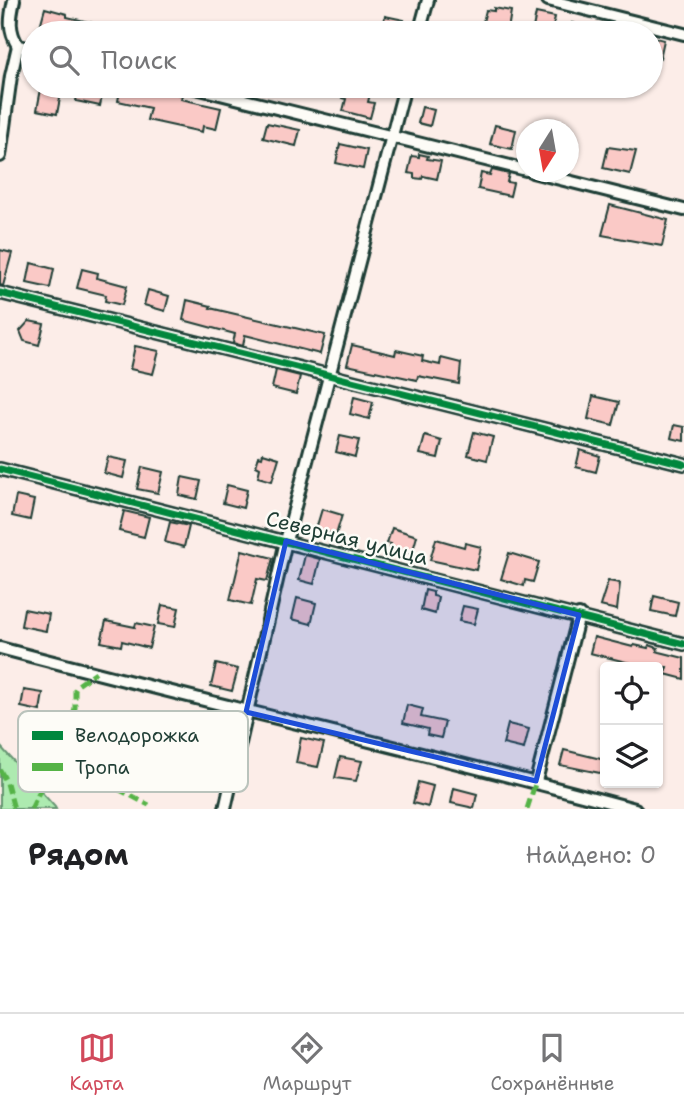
<!DOCTYPE html>
<html lang="ru">
<meta charset="utf-8">
<style>
:root{--surface:#fff;--page:#f6f6f6;--text:#202124;--muted:#757577;--line:#e0e0e0;--accent:#d1495b}
body{margin:0;font-family:"Shantell Sans",sans-serif;background:var(--page);color:var(--text)}
.controls{position:absolute;right:21px;bottom:21px;display:grid;overflow:hidden;border-radius:7px;box-shadow:0 2px 5px #0004}
.controls button{width:63px;height:63px;display:grid;place-items:center;padding:0;border:0;border-bottom:2px solid var(--line);background:var(--surface);color:var(--text);font:35px sans-serif}
.compass{position:absolute;left:516px;top:119px;width:63px;height:63px;border-radius:50%;background:var(--surface);box-shadow:0 2px 5px #0004;rotate:191deg}
.list{margin:0;padding:0;list-style:none}
h2{display:flex;justify-content:space-between;align-items:center;height:91px;margin:0;padding:0 28px;font-size:30px}
h2 small{font-size:23px;font-weight:400;color:var(--muted)}
.icon{flex:none;width:38px;height:38px;fill:none;stroke:currentColor;stroke-width:2;stroke-linecap:round;stroke-linejoin:round}
.map{position:relative;flex:none;width:684px;height:809px;overflow:hidden}
.search{position:absolute;background:var(--surface);box-shadow:0 2px 5px #0004;left:21px;right:21px;top:21px;height:77px;display:flex;align-items:center;gap:18px;box-sizing:border-box;padding:0 24px;border-radius:38px;color:var(--muted);font-size:26px}
.sheet{height:203px;background:var(--surface)}
nav{display:flex;justify-content:space-around;align-items:center;box-sizing:border-box;height:98px;border-top:2px solid var(--line);background:var(--surface);font-size:19px;color:var(--muted)}
nav a{display:grid;justify-items:center;gap:4px}
nav .on{color:var(--accent)}
.map>svg:first-child{display:block}
.green{fill:#adeab0;stroke:#669472;stroke-width:2}
.building{fill:#fac9c6;stroke:#1f3d34;stroke-width:2}
.lines{fill:none;stroke-linecap:round;stroke-linejoin:round}
.minor-casing{stroke:#1f3d34;stroke-width:16}
.minor{stroke:#fdfcf7;stroke-width:10}
.quiet{stroke:#55b346;stroke-width:5;stroke-dasharray:10 5;stroke-linecap:butt}
.cycleway-casing{stroke:#fdfcf7;stroke-width:11}
.cycleway{stroke:#00873e;stroke-width:7}
.marked{fill:#1d4ed8;fill-opacity:0.2;stroke:#1d4ed8;stroke-width:5;stroke-linejoin:round}
.labels{text-anchor:middle;dominant-baseline:central;stroke-width:5;stroke-linejoin:round;paint-order:stroke}
.street-label{font-size:21px;fill:#1f3d34;stroke:#fdfcf7}
.key{fill:#fdfcf7;stroke:#bac3bc;stroke-width:2}
.key-label{font-size:19px;fill:#1f3d34}
</style>
<div class="map">
<svg width="684" height="809" viewBox="0 0 684 809">
<rect width="100%" height="100%" fill="#fcede8"/>
<filter id="ink" filterUnits="userSpaceOnUse"><feTurbulence type="fractalNoise" baseFrequency=".0143" numOctaves="2"/><feDisplacementMap in="SourceGraphic" scale="14" xChannelSelector="R" yChannelSelector="G"/><feConvolveMatrix kernelMatrix="1 2 1 2 8 2 1 2 1" color-interpolation-filters="sRGB"/></filter>
<g filter="url(#ink)">
<polygon class="green" points="0,746 55,807 56,809 0,809"/>
<g class="building">
<polygon points="45,8 67,14 67,17 97,24 95,33 52,33 39,30"/>
<polygon points="494,8 511,11 508,30 506,29 505,33 481,30 486,10 494,11"/>
<polygon points="536,13 555,17 552,32 533,28"/>
<polygon points="385,16 404,20 401,33 381,33"/>
<polygon points="572,23 600,30 600,33 570,33"/>
<polygon points="656,38 664,40 660,58 653,56"/>
<polygon points="79,86 104,86 100,106 76,101"/>
<polygon points="121,86 142,86 182,95 181,99 221,108 216,129 203,126 202,132 147,120 150,108 118,101"/>
<polygon points="345,86 372,86 368,102 374,103 370,118 343,111 346,99 342,98"/>
<polygon points="41,89 61,93 57,114 37,110"/>
<polygon points="422,107 434,110 430,126 418,123"/>
<polygon points="267,123 300,130 296,146 263,138"/>
<polygon points="495,125 516,130 512,149 490,144"/>
<polygon points="340,144 367,150 363,169 336,163"/>
<polygon points="608,147 636,151 630,174 603,168"/>
<polygon points="419,154 428,156 427,159 441,161 437,179 423,176 422,179 414,178 414,174 408,173 412,156 419,157"/>
<polygon points="492,170 509,174 507,182 513,183 510,196 478,189 481,173 490,175"/>
<polygon points="610,205 668,220 662,246 602,235"/>
<polygon points="0,250 12,253 3,286 0,285"/>
<polygon points="31,263 54,269 50,288 27,283"/>
<polygon points="82,269 98,273 97,278 127,286 122,305 105,301 106,295 77,288"/>
<polygon points="148,290 169,296 165,311 144,305"/>
<polygon points="187,300 211,306 210,308 325,335 320,354 245,335 243,346 233,343 235,334 183,320"/>
<polygon points="29,321 44,324 39,345 24,341 20,331"/>
<polygon points="352,345 395,355 396,350 423,356 422,361 440,365 441,358 461,363 459,384 418,376 417,380 347,365"/>
<polygon points="135,346 159,351 153,374 130,369"/>
<polygon points="276,370 300,376 296,394 272,388"/>
<polygon points="593,396 619,402 613,425 588,419"/>
<polygon points="354,397 373,402 369,419 350,414"/>
<polygon points="674,425 684,427 684,441 671,438"/>
<polygon points="474,432 493,437 487,460 468,455"/>
<polygon points="340,436 359,440 355,457 336,452"/>
<polygon points="425,436 442,441 438,458 420,454"/>
<polygon points="580,450 600,456 596,472 576,467"/>
<polygon points="263,453 279,458 272,481 258,477 260,468 256,466 259,456 262,457"/>
<polygon points="108,457 127,461 123,478 104,473"/>
<polygon points="142,467 163,472 158,493 137,489"/>
<polygon points="182,477 201,481 197,499 179,495"/>
<polygon points="227,485 247,490 243,508 223,503"/>
<polygon points="16,496 34,500 30,520 12,516"/>
<polygon points="322,509 342,515 336,535 316,529"/>
<polygon points="124,511 149,517 144,537 119,531"/>
<polygon points="170,522 189,526 184,547 165,542"/>
<polygon points="392,528 417,536 412,554 390,548 391,544 387,543"/>
<polygon points="436,539 464,547 465,543 481,547 476,570 430,560"/>
<polygon points="242,550 273,558 267,581 257,579 251,605 230,600"/>
<polygon points="509,553 539,562 533,582 525,580 524,586 501,579"/>
<polygon points="305,555 320,559 314,584 299,580"/>
<polygon points="608,581 620,583 617,610 600,606"/>
<polygon points="425,590 433,592 433,596 438,597 435,614 421,610"/>
<polygon points="654,596 678,602 675,616 651,611"/>
<polygon points="297,598 316,603 311,624 292,619"/>
<polygon points="162,605 179,608 175,627 158,624"/>
<polygon points="463,606 478,609 474,624 459,621"/>
<polygon points="24,609 49,614 46,631 21,626"/>
<polygon points="106,621 135,627 136,623 154,627 149,648 122,641 121,646 101,642"/>
<polygon points="594,637 633,647 634,645 648,648 649,645 658,648 657,651 660,652 684,658 684,679 665,674 667,667 646,667 590,653"/>
<polygon points="216,664 238,669 232,691 211,686"/>
<polygon points="24,690 43,693 40,711 21,707"/>
<polygon points="407,705 423,709 421,717 445,722 441,738 427,735 428,729 403,723"/>
<polygon points="508,724 529,729 524,749 503,744"/>
<polygon points="301,738 324,743 318,767 296,763"/>
<polygon points="564,750 605,760 605,774 560,765"/>
<polygon points="340,757 362,761 356,781 335,778"/>
<polygon points="418,782 433,786 428,807 413,803"/>
<polygon points="454,788 477,794 474,808 451,803"/>
</g>
<g class="lines">
<defs>
<g id="minor">
<path d="M14 0C10 18 8 30 18 46L33 49"/>
<polyline points="548,0 684,34"/>
<polyline points="419,33 428,0"/>
<polyline points="188,86 526,170"/>
<polyline points="0,156 11,76 18,46"/>
<polyline points="532,172 684,210"/>
<polyline points="0,293 684,464"/>
<polyline points="0,469 684,644"/>
<path d="M0 648C211 704 424 752 635 809"/>
<polyline points="536,781 579,615"/>
<polyline points="225,809 286,541 405,86"/>
</g>
</defs>
<use href="#minor" class="minor-casing"/>
<use href="#minor" class="minor"/>
<g class="quiet">
<path d="M75 723C75 740 70 756 81 770L149 805"/>
<polyline points="0,770 7,783 14,809"/>
<polyline points="31,809 69,730 75,708 75,690 78,685 96,672"/>
<polyline points="527,809 536,781"/>
</g>
<defs>
<g id="cycleway">
<polyline points="0,293 684,464"/>
<polyline points="0,469 684,644"/>
</g>
</defs>
<use href="#cycleway" class="cycleway-casing"/>
<use href="#cycleway" class="cycleway"/>
</g>
</g>
<path class="marked" d="M286 541 579 615 536 781 246 712Z"/>
<g class="labels">
<g class="street-label">
<text transform="translate(347 538) rotate(14)">Северная улица</text>
</g>
</g>
<rect x="18" y="711" width="230" height="81" rx="10" class="key"/>
<rect x="32" y="731" width="31" height="9" fill="#00873e"/>
<rect x="32" y="763" width="31" height="8" fill="#55b346"/>
<g class="key-label">
<text x="75" y="742">Велодорожка</text>
<text x="75" y="774">Тропа</text>
</g>
</svg>
<div class="controls">
<button><svg class="icon" aria-label="locate" viewBox="0 0 24 24"><circle cx="12" cy="12" r="6"/><path d="M12 2v4M12 18v4M2 12h4M18 12h4"/></svg></button>
<button><svg class="icon" aria-label="layers" viewBox="0 0 24 24"><path d="M12 4l9 5-9 5-9-5zM3 14l9 5 9-5"/></svg></button>
</div>
<svg class="compass" viewBox="-18 -18 36 36"><path d="M0-13l5 13h-10z" fill="#e53935"/><path d="M0 13l5-13h-10z" fill="#757577"/></svg>
<div class="search"><svg class="icon" aria-label="search" viewBox="0 0 24 24"><circle cx="10" cy="10" r="6"/><path d="M15 15l6 6"/></svg>Поиск</div>
</div>
<section class="sheet">
<h2>Рядом<small>Найдено: 0</small></h2>
<ul class="list">
</ul>
</section>
<nav>
<a class="on"><svg class="icon" aria-label="map" viewBox="0 0 24 24"><path d="M3 6l6-2 6 2 6-2v14l-6 2-6-2-6 2zM9 4v14M15 6v14"/></svg>Карта</a>
<a><svg class="icon" aria-label="directions" viewBox="0 0 24 24"><path d="M12 3l9 9-9 9-9-9zM9 14v-3h6M13 9l2 2-2 2"/></svg>Маршрут</a>
<a><svg class="icon" aria-label="saved" viewBox="0 0 24 24"><path d="M7 4h10v16l-5-4-5 4z"/></svg>Сохранённые</a>
</nav>
